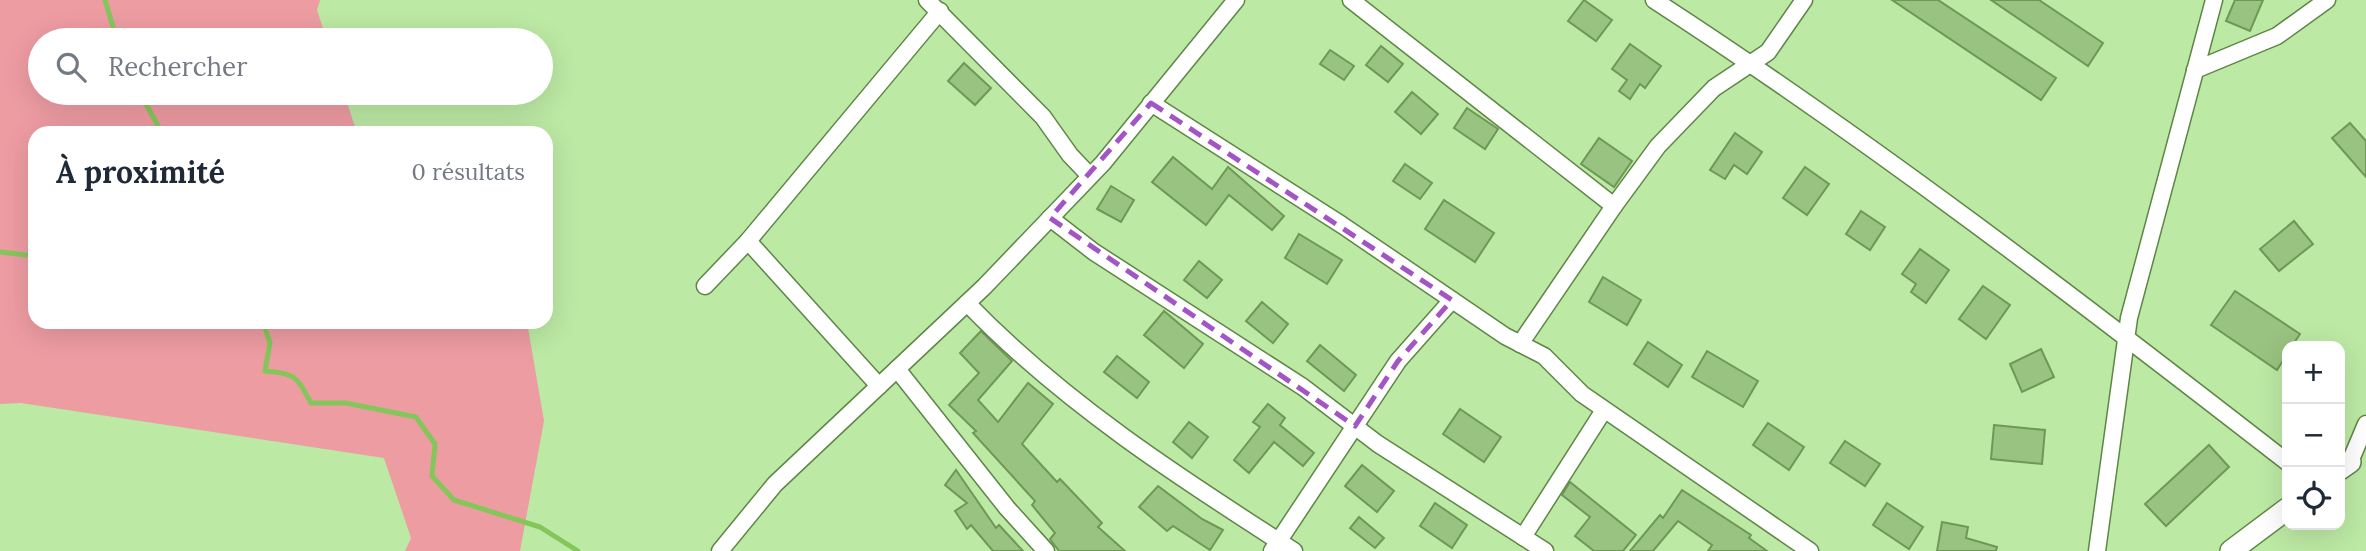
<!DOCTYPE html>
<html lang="fr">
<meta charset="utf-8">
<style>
:root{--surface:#fff;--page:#f2f2f3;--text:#1f2937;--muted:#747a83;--line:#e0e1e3}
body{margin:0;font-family:Lora,serif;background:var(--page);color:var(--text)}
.controls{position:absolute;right:21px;bottom:21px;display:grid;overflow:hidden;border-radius:14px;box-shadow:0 7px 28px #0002}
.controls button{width:63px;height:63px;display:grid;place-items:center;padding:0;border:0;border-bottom:2px solid var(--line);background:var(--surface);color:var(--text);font:35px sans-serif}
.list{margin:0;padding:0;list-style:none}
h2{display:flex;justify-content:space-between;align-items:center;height:91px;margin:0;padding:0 28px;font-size:30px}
h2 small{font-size:23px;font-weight:400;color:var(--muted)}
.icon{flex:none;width:38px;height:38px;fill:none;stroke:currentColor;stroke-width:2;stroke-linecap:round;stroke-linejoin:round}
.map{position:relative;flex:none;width:2366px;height:551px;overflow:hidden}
.search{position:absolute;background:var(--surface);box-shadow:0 7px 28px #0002;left:28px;top:28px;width:525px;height:77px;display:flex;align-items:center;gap:18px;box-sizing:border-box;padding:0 24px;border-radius:38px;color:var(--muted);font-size:26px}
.panel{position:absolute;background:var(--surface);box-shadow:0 7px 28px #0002;left:28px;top:126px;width:525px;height:203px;border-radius:21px}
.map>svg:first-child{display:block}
.green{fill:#ed9ca2}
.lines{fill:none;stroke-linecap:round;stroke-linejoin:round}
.stream{stroke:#85c65b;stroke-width:5}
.building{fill:#99c380;stroke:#6f9857;stroke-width:2}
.street-casing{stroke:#5e8646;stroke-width:19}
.secondary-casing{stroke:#5e8646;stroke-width:24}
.street{stroke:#fff;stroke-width:16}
.secondary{stroke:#fff;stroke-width:21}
.marked{fill:none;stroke:#a354c5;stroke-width:5;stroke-dasharray:14 9;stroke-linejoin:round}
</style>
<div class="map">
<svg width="2366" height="551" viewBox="0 0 2366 551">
<rect width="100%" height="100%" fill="#bce9a4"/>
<polygon class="green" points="0,0 320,0 317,10 327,40 40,40 40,93 344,93 357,133 35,133 35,322 527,322 544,421 520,551 405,551 411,538 384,458 21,403 0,404"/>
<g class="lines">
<g class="stream">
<polyline points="105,0 117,40"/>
<polyline points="140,93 162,133"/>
<polyline points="0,252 35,256"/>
<path d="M263 322 270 343 265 371C296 373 297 377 311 403H346L416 417 435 444 432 476 454 500 540 527 578 551"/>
</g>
</g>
<g class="building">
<polygon points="1584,0 1612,20 1596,41 1568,21"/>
<polygon points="1892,0 1938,0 2056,78 2041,100"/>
<polygon points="1991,0 2039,0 2103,43 2088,66"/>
<polygon points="2235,0 2263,0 2250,31 2226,21"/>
<polygon points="1630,44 1661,66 1645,88 1640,84 1630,99 1619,91 1627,80 1612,69"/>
<polygon points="1381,46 1403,64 1388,82 1366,65"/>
<polygon points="1330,50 1354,66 1344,80 1320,64"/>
<polygon points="964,63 991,88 975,105 948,81"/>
<polygon points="1412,92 1438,114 1421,134 1395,112"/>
<polygon points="1467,108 1498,129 1485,149 1454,128"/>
<polygon points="2350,123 2366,141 2366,177 2332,138"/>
<polygon points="1735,133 1762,152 1747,174 1734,165 1725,179 1710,170"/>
<polygon points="1599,138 1632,161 1614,187 1581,164"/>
<polygon points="1173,157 1212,189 1228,167 1284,216 1272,230 1229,195 1206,225 1152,182"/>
<polygon points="1405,164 1432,183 1420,199 1393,181"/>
<polygon points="1805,167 1829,184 1807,215 1783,198"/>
<polygon points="1111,186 1134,200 1121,222 1097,209"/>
<polygon points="1444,200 1494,233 1475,262 1425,229"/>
<polygon points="1861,211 1885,227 1870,250 1846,234"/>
<polygon points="2294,221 2313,244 2279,271 2260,249"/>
<polygon points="1299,234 1342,260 1327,284 1285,258"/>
<polygon points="1920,249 1949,270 1926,303 1911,292 1916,284 1902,274"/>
<polygon points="1199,261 1222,280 1207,298 1184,280"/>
<polygon points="1603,277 1641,300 1627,325 1589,302"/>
<polygon points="1983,286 2010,305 1986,339 1959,319"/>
<polygon points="2235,291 2300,334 2292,346 2287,346 2287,354 2277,370 2211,325"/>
<polygon points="1262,302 1288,324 1273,343 1246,321"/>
<polygon points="1164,311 1203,344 1184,368 1144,335"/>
<polygon points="981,331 1012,361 978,400 998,422 1028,383 1053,404 1022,444 1057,482 1060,479 1102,523 1098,527 1125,551 1059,551 1050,539 1055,533 1032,505 1035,501 973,433 976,431 949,405 979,373 960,353"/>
<polygon points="1648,342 1682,365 1668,387 1634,364"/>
<polygon points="1320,345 1356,375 1344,391 1307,361"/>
<polygon points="2041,349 2054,377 2022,392 2010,364"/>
<polygon points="1707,351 1758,381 1743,407 1692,377"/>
<polygon points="1117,356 1149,382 1137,398 1104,372"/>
<polygon points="1268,404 1285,418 1280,425 1314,453 1303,466 1274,442 1249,473 1234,460 1260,427 1253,422"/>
<polygon points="1460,409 1501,437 1484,462 1443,434"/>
<polygon points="1189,422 1208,437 1192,458 1173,442"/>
<polygon points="1768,423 1804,447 1789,470 1753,445"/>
<polygon points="1994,425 2045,430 2042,464 1991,459"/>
<polygon points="1845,441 1880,464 1865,486 1830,463"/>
<polygon points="2209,445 2229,467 2166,526 2145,504"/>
<polygon points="1362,465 1394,491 1377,512 1345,486"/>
<polygon points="956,470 996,528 999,525 1023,551 993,551 971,525 967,529 955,511 967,503 945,485"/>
<polygon points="1570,482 1636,535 1623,551 1594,551 1575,536 1590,517 1562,495"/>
<polygon points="1158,486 1202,519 1223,530 1210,550 1173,526 1167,531 1139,507"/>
<polygon points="1682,490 1751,535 1749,538 1767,551 1708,551 1712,545 1678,521 1653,551 1630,551 1660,515 1663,518"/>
<polygon points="1435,503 1467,525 1452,548 1420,526"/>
<polygon points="1887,503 1923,527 1909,549 1873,525"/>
<polygon points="1359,517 1384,538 1375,548 1350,528"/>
<polygon points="1942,522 1968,527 1966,538 1997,547 1996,551 1937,551"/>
</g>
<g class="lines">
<defs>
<g id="street">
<polyline points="927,0 1043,117 1070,155 1090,176"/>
<polyline points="1351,0 1614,206 1520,344"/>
<path d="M1654 0C1873 142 2081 302 2287 462"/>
<polyline points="2195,70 2277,36 2327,0"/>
<polyline points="1151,103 1342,225 1505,336 1544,356 1582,394 1810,551"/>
<polyline points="1614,206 1658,146 1714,88 1768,52 1804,0"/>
<polyline points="1050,218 1094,252 1303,387 1378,444 1545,551"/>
<polyline points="748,241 879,386"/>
<polyline points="705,286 748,241 940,11"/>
<path d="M967 303C1062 402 1180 478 1294 551"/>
<polyline points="897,369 1007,508 1046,551"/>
<polyline points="2350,462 2366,424"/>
<polyline points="1523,537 1604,410"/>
<polyline points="720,551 775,484 984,287 1103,163 1236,0"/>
<polyline points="1272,551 1398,361 1452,300"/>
<polyline points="2097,551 2129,318 2214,0"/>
</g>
<g id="secondary">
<polyline points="2340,469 2350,462"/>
<polyline points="2231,551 2287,509"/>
</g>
</defs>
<use href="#street" class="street-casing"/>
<use href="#secondary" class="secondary-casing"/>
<use href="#street" class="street"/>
<use href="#secondary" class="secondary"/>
</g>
<path class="marked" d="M1151 103 1452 300 1398 361 1355 426 1050 218Z"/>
</svg>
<div class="controls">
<button>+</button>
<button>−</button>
<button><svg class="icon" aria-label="locate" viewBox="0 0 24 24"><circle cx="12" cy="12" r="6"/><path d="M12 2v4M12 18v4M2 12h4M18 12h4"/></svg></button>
</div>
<div class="search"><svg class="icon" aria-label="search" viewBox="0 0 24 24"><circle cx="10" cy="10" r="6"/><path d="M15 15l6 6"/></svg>Rechercher</div>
<section class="panel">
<h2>À proximité<small>0 résultats</small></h2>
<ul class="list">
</ul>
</section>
</div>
